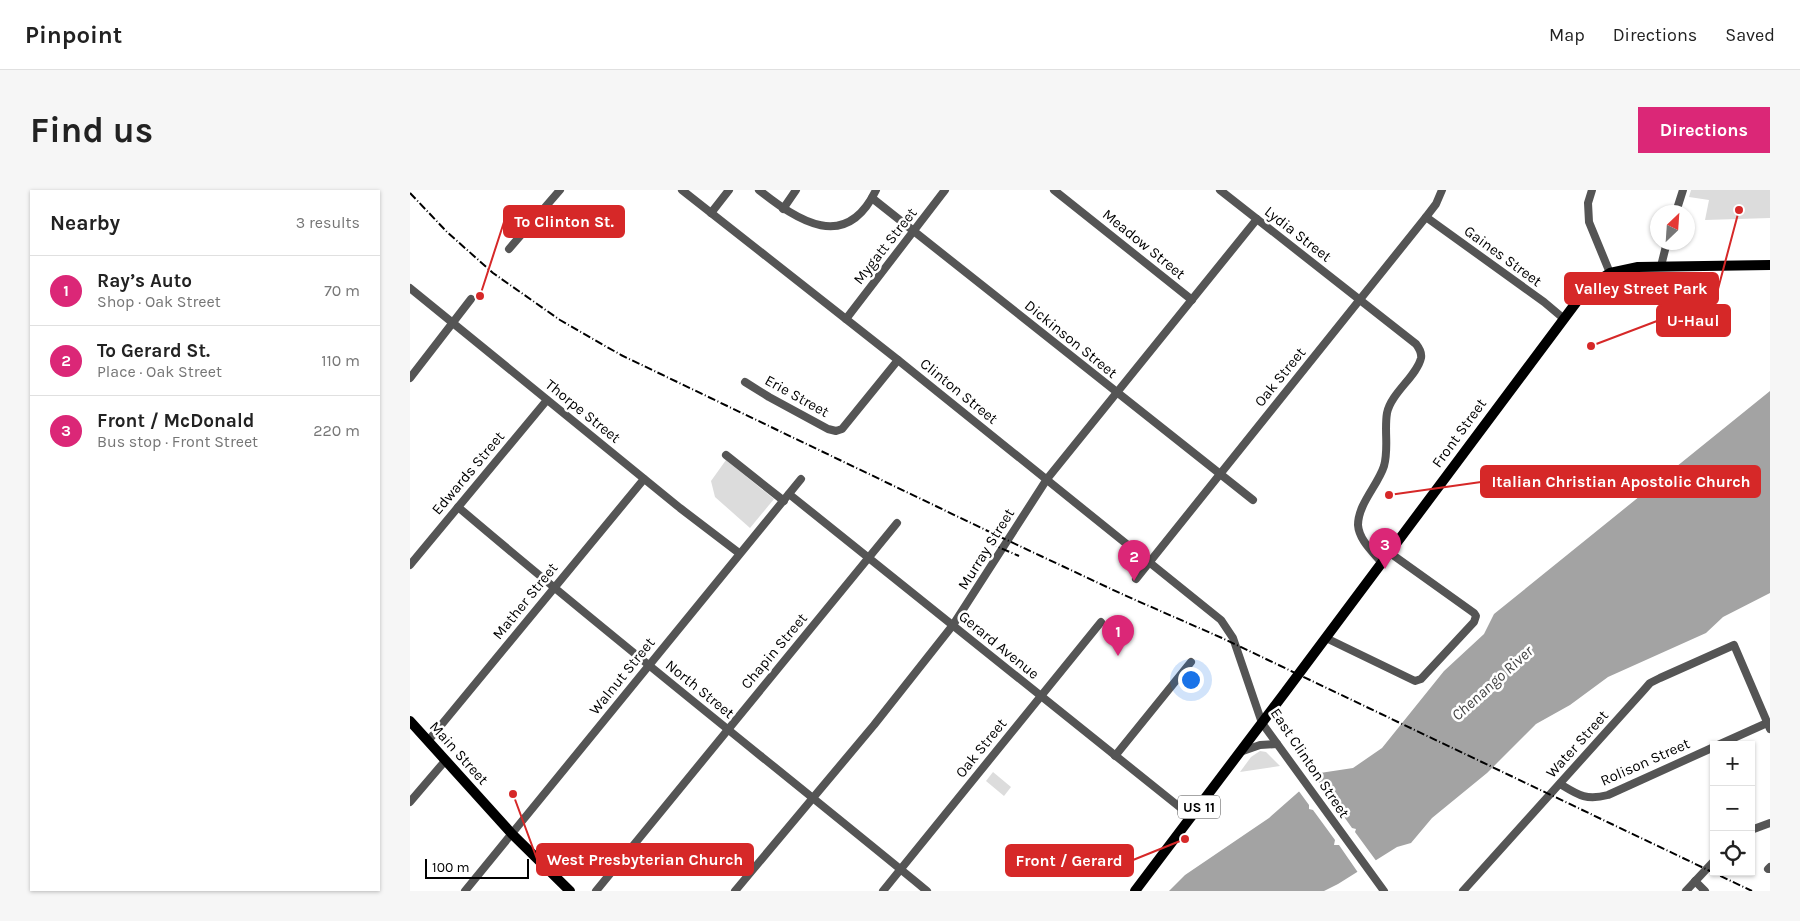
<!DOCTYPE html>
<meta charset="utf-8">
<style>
:root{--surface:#fff;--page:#f6f6f6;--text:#222;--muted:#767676;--line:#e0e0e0;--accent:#db2777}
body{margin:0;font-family:Karla,sans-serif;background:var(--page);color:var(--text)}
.controls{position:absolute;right:15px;bottom:15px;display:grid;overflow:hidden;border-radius:0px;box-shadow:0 1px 4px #0004}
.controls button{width:45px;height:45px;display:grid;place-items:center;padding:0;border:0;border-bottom:1px solid var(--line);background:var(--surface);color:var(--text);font:25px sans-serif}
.compass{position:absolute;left:1240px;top:15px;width:45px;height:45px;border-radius:50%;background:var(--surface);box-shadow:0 1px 4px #0004;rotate:25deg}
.scale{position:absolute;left:15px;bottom:12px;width:104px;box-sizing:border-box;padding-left:5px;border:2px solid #000;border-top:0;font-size:14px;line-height:18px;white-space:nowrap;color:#000;-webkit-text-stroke:4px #fff;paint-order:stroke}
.you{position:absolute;left:780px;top:489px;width:18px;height:18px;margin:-12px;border:4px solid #fff;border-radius:50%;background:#1a73e8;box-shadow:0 0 0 8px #1a73e833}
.badge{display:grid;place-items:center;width:32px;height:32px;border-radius:50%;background:var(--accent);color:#fff;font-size:16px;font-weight:700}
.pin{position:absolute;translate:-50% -41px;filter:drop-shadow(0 1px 2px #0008)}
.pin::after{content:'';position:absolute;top:26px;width:18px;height:15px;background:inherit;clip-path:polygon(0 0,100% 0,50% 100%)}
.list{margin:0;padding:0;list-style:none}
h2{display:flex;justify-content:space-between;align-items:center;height:65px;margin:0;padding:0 20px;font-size:21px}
h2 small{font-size:16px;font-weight:400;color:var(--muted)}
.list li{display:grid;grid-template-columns:32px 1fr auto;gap:15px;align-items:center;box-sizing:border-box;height:70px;padding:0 20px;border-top:1px solid var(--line)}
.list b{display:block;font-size:19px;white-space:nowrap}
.list p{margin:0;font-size:16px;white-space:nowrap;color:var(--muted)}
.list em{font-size:16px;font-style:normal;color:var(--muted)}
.icon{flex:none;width:28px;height:28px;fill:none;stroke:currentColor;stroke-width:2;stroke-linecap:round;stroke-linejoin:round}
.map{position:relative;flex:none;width:1360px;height:701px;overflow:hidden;border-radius:0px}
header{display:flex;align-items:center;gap:30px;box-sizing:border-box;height:70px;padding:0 25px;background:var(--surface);border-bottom:1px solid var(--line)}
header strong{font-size:24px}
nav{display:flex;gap:28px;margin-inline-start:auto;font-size:18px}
.intro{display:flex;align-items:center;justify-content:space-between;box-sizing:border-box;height:120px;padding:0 30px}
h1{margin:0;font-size:35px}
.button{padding:12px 22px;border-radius:0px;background:var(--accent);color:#fff;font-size:18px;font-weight:700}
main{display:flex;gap:30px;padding:0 30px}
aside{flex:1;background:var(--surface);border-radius:0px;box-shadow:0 1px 4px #0004}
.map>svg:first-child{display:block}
.green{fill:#dcdcdc}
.water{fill:#a3a3a3}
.pier{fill:#fff}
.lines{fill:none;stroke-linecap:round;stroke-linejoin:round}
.minor{stroke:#555;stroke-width:8}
.major{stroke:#000;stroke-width:10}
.rail{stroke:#000;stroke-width:2;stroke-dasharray:8 2.5 1 2.5;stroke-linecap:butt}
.labels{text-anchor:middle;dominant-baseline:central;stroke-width:5;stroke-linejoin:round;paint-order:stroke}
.shield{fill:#fff;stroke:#4c4c4c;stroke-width:1}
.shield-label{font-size:14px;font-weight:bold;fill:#000}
.street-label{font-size:15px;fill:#000;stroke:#fff}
.water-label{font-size:16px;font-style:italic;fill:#444;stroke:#fff}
.leader{fill:none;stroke:#d62828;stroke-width:2}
.callout-dot{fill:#d62828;stroke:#fff;stroke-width:2}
.callout{fill:#d62828;stroke:#d62828;stroke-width:2}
.callout-label{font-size:16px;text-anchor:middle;font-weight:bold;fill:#fff}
</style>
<header>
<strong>Pinpoint</strong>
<nav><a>Map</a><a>Directions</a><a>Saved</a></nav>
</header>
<div class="intro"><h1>Find us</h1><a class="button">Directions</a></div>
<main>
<aside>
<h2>Nearby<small>3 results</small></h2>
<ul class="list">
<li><span class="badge">1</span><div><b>Ray’s Auto</b><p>Shop · Oak Street</p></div><em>70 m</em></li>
<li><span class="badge">2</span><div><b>To Gerard St.</b><p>Place · Oak Street</p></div><em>110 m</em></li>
<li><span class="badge">3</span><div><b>Front / McDonald</b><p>Bus stop · Front Street</p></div><em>220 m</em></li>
</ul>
</aside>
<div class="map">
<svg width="1360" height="701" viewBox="0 0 1360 701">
<rect width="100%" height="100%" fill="#fff"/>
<g class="green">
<polygon points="1281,0 1360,0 1360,28 1295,30 1299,10 1279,7"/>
<polygon points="316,270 364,309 340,338 305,307 301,291"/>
<polygon points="850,561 856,562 870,576 830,582 841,567"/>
<polygon points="583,582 601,597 594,606 576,591"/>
</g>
<polygon class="water" points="1360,201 1360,403 1313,427 1296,443 1198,487 1160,515 1126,534 1077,583 1022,628 1001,653 987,657 928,694 914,701 759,701 775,685 859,628 910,583 943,578 972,558 1034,481 1074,444 1084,424"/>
<polygon class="pier" points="904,586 917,603 920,604 920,607 942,638 946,639 945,642 967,672 949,684 929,655 924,655 925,650 903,620 899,619 899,615 888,600"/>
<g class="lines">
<g class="minor">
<polyline points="272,0 488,170 811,430 823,448 852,533 974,701"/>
<path d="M349 0C388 31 436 63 466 0"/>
<polyline points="644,0 782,110"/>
<path d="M810 0 1006 154C1009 158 1012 162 1011 168 1007 186 981 203 977 223 974 241 979 258 974 276 968 295 948 314 948 335 949 350 963 362 972 373"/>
<polyline points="1182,0 1178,13 1179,32 1200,83"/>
<polyline points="462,8 843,310"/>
<polyline points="373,19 386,0"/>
<polyline points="1266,22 1273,0"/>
<polyline points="301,23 319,0"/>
<polyline points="1016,27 1134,112 1153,128"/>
<polyline points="99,59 150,0"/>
<polyline points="1251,76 1257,52"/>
<polyline points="0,98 270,318 329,363"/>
<polyline points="436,129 535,0"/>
<polyline points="0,188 61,109"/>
<polyline points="335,192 359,207 418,239 426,241 432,239 488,170"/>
<polyline points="316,265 374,311"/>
<polyline points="379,304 782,627"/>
<path d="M48 317C202 448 361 573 517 701"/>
<polyline points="0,375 137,210"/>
<polyline points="726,389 1016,27 1026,14 1032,0"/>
<polyline points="916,448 1005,491 1011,489 1064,432 1066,426 1064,423 980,363"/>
<polyline points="18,551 234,289"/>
<polyline points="1308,555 1357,533"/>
<polyline points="830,562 850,555 867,554"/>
<polyline points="705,566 781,472"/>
<path d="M1150 594C1168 605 1176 611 1198 605L1304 557"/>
<polyline points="0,612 35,571"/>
<polyline points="1341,640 1360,633"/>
<polyline points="1360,677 1358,679 1360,679"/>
<polyline points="1285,691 1295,701"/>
<polyline points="55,701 391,289"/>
<polyline points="186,701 487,333"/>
<polyline points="325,701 464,535 543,435 637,289 847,29"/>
<polyline points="473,701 691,432"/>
<polyline points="1053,701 1233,501 1240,493 1250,488 1324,455 1360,539"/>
<polyline points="1276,701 1304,671"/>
</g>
<g class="major">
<polyline points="0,531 102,644 160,701"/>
<polyline points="725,701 876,501 1174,102 1187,91 1200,83 1228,77 1360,75"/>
</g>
<g class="rail">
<polyline points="0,3 37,42 83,83 150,130 211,165 584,344 714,405 812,448 1342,701"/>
<polyline points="579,353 609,366"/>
</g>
</g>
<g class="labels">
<rect class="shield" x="768" y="605.5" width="42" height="23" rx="4"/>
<g class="shield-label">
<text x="789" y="617">US 11</text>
</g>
<g class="street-label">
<text transform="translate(888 44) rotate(38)">Lydia Street</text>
<text transform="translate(734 54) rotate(39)">Meadow Street</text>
<text transform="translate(475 56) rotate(-52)">Mygatt Street</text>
<text transform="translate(1093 66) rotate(36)">Gaines Street</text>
<text transform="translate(661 149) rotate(39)">Dickinson Street</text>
<text transform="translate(870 187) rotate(-51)">Oak Street</text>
<text transform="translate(549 201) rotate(39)">Clinton Street</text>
<text transform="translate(387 206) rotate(29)">Erie Street</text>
<text transform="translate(173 221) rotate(39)">Thorpe Street</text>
<text transform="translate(1049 243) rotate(-54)">Front Street</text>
<text transform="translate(58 283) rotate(-50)">Edwards Street</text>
<text transform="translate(576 359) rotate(-58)">Murray Street</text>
<text transform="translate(115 411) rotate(-51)">Mather Street</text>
<text transform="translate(589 455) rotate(39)">Gerard Avenue</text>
<text transform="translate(364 461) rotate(-50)">Chapin Street</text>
<text transform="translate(212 486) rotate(-51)">Walnut Street</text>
<text transform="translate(290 499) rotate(39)">North Street</text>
<text transform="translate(1167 554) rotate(-48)">Water Street</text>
<text transform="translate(571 558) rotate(-51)">Oak Street</text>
<text transform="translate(49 563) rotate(48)">Main Street</text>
<text transform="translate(1235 572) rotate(-24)">Rolison Street</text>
<text transform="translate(900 573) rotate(56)">East Clinton Street</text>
</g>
<g class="water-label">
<text transform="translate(1082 493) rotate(-42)">Chenango River</text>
</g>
</g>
<path class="leader" d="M70 106L94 32M1329 20L1308 99M1181 156L1247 131M979 305L1071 292M103 604L127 669M775 649L723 670"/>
<g class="callout-dot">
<circle cx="70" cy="106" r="5"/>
<circle cx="1329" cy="20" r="5"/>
<circle cx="1181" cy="156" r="5"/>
<circle cx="979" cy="305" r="5"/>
<circle cx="103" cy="604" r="5"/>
<circle cx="775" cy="649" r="5"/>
</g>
<g class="callout">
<rect x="94" y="16" width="120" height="31" rx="5"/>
<rect x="1155" y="83" width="153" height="31" rx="5"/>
<rect x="1247" y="115" width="73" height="31" rx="5"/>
<rect x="1071" y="276" width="279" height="31" rx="5"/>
<rect x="127" y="654" width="216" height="31" rx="5"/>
<rect x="596" y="655" width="127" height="31" rx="5"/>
</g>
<g class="callout-label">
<text x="154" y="37">To Clinton St.</text>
<text x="1231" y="104">Valley Street Park</text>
<text x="1283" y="136">U-Haul</text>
<text x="1211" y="297">Italian Christian Apostolic Church</text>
<text x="235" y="675">West Presbyterian Church</text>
<text x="659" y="676">Front / Gerard</text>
</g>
</svg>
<div class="controls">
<button>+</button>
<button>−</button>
<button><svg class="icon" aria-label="locate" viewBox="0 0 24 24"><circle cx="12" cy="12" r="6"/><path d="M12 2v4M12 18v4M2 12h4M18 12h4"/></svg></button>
</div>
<svg class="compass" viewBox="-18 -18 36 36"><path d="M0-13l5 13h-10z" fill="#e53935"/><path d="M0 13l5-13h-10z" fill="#767676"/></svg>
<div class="scale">100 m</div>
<div class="you"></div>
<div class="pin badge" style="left:708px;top:466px">1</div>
<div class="pin badge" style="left:724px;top:391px">2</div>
<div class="pin badge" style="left:975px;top:379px">3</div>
</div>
</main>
